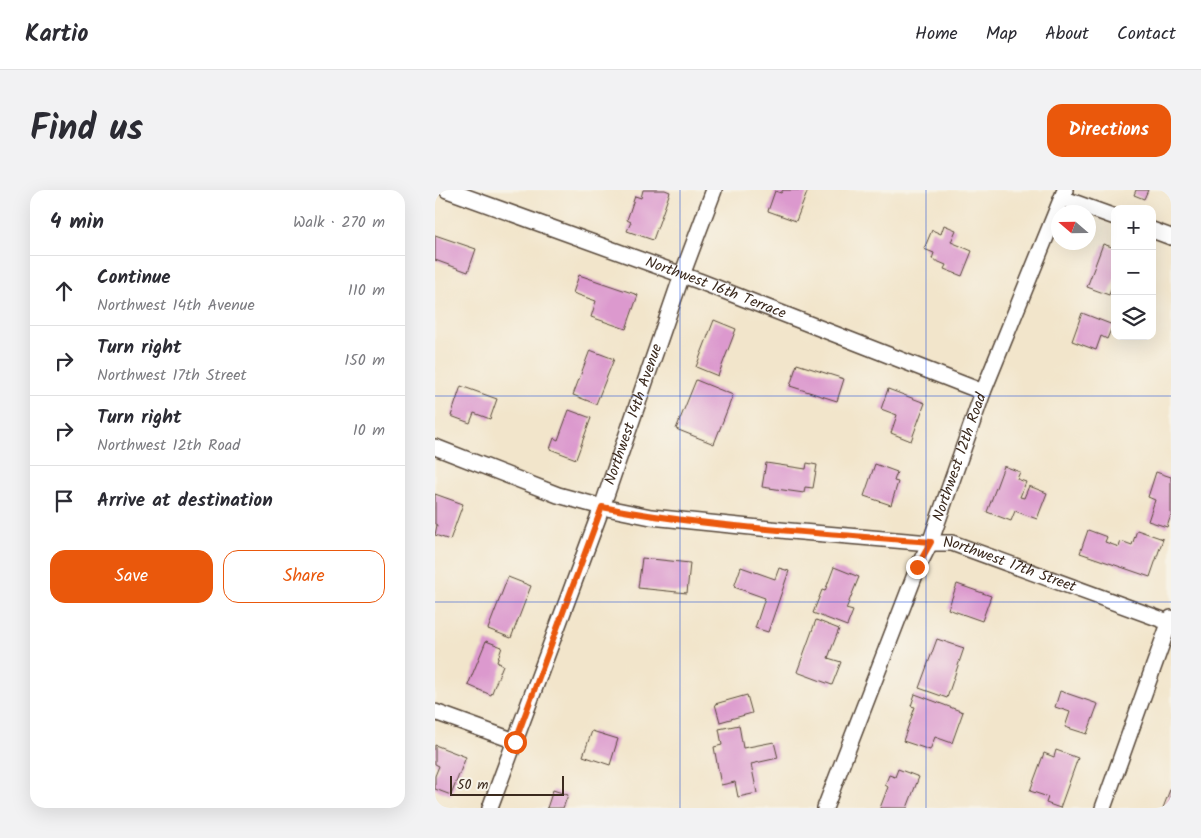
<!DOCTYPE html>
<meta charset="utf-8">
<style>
:root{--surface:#fff;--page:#f2f2f3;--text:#2b2b33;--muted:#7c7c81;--line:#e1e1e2;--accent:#ea580c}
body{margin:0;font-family:Kalam,sans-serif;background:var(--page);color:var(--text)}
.controls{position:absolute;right:15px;top:15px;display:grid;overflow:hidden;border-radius:10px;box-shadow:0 5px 20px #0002}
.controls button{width:45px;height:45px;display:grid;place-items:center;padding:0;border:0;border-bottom:1px solid var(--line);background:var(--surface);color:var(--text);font:25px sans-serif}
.compass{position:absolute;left:616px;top:15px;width:45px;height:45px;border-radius:50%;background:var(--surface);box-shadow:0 5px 20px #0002;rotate:290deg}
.scale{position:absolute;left:15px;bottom:12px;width:114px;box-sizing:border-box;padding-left:5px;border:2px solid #3b2a1e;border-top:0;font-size:14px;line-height:18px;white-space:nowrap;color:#3b2a1e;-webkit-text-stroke:4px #f7f3e8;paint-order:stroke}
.stop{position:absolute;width:15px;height:15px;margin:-11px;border:4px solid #ea580c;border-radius:50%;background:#fff}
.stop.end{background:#ea580c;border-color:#fff;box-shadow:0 1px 5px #0008}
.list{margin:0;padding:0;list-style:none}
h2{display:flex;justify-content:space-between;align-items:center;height:65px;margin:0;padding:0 20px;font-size:21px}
h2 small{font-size:16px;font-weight:400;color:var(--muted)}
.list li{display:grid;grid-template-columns:32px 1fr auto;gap:15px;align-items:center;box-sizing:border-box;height:70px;padding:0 20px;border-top:1px solid var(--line)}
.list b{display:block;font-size:19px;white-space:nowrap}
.list p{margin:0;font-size:16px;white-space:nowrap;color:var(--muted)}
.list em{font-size:16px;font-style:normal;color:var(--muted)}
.actions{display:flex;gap:10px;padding:15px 20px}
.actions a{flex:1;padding:11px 0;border:1px solid var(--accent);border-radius:15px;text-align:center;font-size:18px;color:var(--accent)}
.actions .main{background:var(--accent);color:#fff}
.icon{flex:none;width:28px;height:28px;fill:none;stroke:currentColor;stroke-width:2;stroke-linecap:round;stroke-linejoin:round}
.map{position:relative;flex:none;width:736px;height:618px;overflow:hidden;border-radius:15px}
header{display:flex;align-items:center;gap:30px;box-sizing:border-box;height:70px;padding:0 25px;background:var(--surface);border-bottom:1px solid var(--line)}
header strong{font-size:24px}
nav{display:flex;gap:28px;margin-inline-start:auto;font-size:18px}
.intro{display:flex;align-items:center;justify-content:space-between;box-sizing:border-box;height:120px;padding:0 30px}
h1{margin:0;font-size:35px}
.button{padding:12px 22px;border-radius:15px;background:var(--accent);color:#fff;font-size:18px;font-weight:700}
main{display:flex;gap:30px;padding:0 30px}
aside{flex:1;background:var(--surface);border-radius:15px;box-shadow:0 5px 20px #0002}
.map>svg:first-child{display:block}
.building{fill:#dc99ce}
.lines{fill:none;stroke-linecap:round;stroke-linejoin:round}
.street-casing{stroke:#564638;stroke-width:18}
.street{stroke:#fff;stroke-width:15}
.route{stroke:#ea580c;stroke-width:6}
.grid{fill:none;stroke:#1d4ed8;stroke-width:1;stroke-opacity:0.55}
.labels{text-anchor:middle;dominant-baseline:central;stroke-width:4;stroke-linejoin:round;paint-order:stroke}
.street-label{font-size:15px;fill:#3b2a1e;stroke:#f7f3e8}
</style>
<header>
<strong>Kartio</strong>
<nav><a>Home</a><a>Map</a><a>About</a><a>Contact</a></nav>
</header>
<div class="intro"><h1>Find us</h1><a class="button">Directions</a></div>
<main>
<aside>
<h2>4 min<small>Walk · 270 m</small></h2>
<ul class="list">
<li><svg class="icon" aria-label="ahead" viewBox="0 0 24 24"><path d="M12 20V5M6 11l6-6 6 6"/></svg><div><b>Continue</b><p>Northwest 14th Avenue</p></div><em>110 m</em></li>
<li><svg class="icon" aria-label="right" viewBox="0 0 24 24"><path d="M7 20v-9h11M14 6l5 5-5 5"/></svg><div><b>Turn right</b><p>Northwest 17th Street</p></div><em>150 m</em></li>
<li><svg class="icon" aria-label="right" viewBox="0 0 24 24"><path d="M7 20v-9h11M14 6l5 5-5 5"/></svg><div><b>Turn right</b><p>Northwest 12th Road</p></div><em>10 m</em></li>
<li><svg class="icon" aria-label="arrive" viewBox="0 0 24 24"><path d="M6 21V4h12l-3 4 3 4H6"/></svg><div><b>Arrive at destination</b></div></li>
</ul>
<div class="actions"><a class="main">Save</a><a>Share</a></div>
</aside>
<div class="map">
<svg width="736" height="618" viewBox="0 0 736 618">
<rect width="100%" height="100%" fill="#f7f3e8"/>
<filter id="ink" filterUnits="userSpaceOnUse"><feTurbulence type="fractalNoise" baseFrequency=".02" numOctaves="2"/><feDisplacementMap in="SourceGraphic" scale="10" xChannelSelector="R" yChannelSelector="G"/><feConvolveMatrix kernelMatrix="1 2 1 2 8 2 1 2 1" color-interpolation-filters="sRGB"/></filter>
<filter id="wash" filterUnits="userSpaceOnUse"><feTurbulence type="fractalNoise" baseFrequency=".0096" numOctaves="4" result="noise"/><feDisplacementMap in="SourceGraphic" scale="20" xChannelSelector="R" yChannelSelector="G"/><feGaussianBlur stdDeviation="1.12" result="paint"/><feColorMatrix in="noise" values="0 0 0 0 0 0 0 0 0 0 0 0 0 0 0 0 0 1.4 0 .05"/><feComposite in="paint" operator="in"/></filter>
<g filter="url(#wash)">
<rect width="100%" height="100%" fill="#f2e5cb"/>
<g id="blocks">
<g class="building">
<polygon points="208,0 230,0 235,2 218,50 192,41 196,32 192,30 200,6 206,8"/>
<polygon points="348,0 373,0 361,31 333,21 340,1 346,3"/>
<polygon points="701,0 713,0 709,9 699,5"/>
<polygon points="509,35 521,40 516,52 537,61 527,86 509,79 511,75 497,69 499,63 489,59 497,40 506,44"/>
<polygon points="0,45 41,59 33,82 0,70"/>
<polygon points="668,54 680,58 680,88 674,105 652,97"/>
<polygon points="144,85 203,105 191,139 156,127 161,111 138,103"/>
<polygon points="647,123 678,135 672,149 666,146 661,160 637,151"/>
<polygon points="279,130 301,139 283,186 261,177"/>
<polygon points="155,160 179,169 161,214 138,205"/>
<polygon points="362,174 409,189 402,211 355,196"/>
<polygon points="261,190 298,205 279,254 241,239"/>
<polygon points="26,196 62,209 55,229 39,223 35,233 16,226"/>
<polygon points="453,199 490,213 476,251 456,243 462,225 446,219"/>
<polygon points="134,220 156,228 141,269 115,259 119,248 123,250"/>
<polygon points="331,273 371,279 372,273 382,275 378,298 370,297 369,303 327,297"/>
<polygon points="440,274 462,282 459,291 463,292 456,315 429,306"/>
<polygon points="569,276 585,282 582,289 591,292 585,307 589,308 594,296 612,303 602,329 580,321 576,331 552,322"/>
<polygon points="721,282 736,287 736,325 732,337 713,331 720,310 713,307"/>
<polygon points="0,304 28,314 15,350 0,345 2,335 0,334"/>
<polygon points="653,340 672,347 670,352 684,357 686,351 697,355 702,340 728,349 715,387 645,363"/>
<polygon points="207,368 255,373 252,403 203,398"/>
<polygon points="306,377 340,389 344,378 354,381 333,442 320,438 330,408 299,397"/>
<polygon points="399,377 424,387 411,419 418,421 412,436 378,423 387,400 390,401"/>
<polygon points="73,387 96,396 76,448 53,439"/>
<polygon points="522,394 556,406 547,431 513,419"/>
<polygon points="381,430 404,439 393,468 406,472 397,495 362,482"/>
<polygon points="502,449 529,458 512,508 484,498"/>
<polygon points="51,451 67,457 62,472 68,475 56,505 33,495"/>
<polygon points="625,501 663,514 652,544 630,537 635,522 620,517"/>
<polygon points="480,504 528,522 517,553 500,547 495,560 468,551 480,517 476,516"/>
<polygon points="312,505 317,523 285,532 280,514"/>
<polygon points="304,535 308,558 339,552 343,568 316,574 322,603 303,607 300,592 286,595 279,557 287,555 284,539"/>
<polygon points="157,541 183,549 175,575 148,566"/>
<polygon points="0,555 31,567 16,605 0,599 0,586 4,576 0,574"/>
<polygon points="621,560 643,568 625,618 611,613 613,607 595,601 609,563 619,567"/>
<polygon points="463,579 484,587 472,618 445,618 453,597 450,595 454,585 460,587"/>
<polygon points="736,597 736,618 728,618"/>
<polygon points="118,600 133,605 128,618 112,618"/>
</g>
</g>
</g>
<g filter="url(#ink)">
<use href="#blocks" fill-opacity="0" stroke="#564638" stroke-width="1"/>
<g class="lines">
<defs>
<g id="street">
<path id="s1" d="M12 0 264 91 548 202"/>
<polyline points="627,8 680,27"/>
<polyline points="717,40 736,47"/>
<path id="s2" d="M0 257 123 305 167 317 216 327 355 341 495 353H517L736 433"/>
<polyline points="0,522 80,551"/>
<path id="s3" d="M55 618 167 317 247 85 279 0"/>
<path id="s4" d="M390 618 483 377 495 353 548 202 630 0"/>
<polyline points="668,618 736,428"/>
</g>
</defs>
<use href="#street" class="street-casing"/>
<use href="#street" class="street"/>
</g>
</g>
<g class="lines" filter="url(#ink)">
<path class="route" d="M80 552 167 317C275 338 386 343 496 352L482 377"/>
</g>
<path class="grid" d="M245 0V618M491 0V618M0 206H736M0 412H736"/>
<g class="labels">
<g class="street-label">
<text stroke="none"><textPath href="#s1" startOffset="286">Northwest 16th Terrace</textPath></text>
<text stroke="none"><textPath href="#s3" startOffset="419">Northwest 14th Avenue</textPath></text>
<text stroke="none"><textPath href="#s4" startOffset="376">Northwest 12th Road</textPath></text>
<text stroke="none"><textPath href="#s2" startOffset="591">Northwest 17th Street</textPath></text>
</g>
</g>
</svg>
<div class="controls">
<button>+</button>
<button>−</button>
<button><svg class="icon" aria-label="layers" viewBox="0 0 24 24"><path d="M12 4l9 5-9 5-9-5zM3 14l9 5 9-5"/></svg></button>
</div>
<svg class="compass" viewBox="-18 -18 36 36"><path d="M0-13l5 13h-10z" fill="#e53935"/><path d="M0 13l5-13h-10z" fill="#7c7c81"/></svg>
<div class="scale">50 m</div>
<div class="stop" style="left:80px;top:552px"></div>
<div class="stop end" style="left:482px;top:377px"></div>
</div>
</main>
